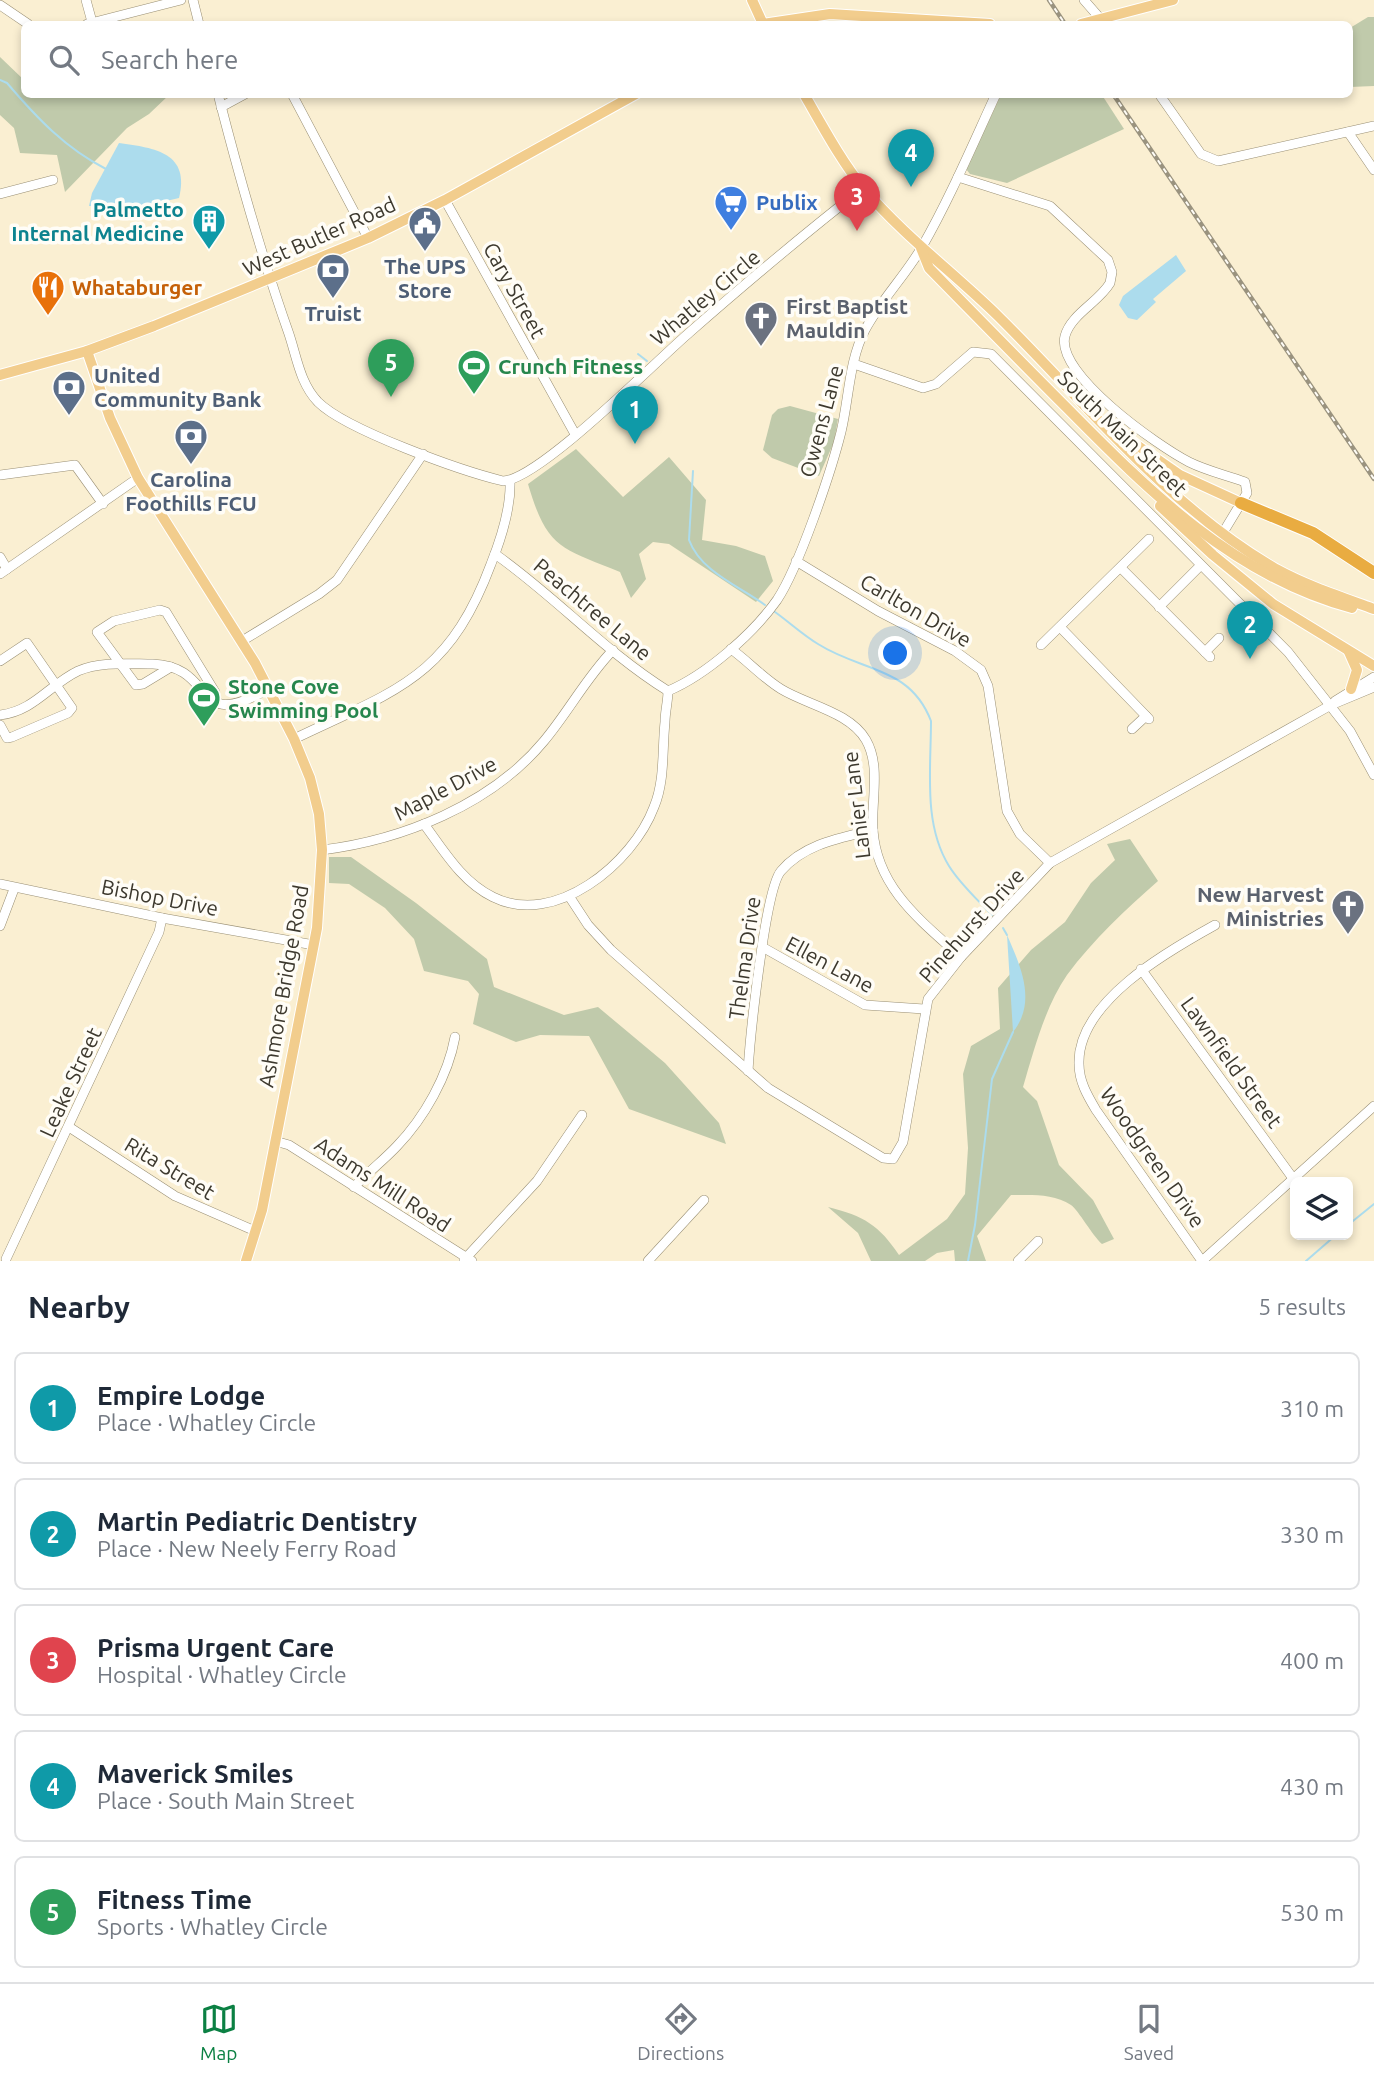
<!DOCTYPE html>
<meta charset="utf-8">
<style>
:root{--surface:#fff;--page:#f2f2f3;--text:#1f2937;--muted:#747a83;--line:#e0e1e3;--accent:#0b8043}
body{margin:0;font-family:Ubuntu,sans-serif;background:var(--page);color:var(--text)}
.controls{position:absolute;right:21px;bottom:21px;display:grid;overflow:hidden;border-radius:10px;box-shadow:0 4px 10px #0003}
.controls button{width:63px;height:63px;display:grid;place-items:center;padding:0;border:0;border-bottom:2px solid var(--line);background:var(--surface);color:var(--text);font:35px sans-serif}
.you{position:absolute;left:896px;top:654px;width:24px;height:24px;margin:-18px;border:5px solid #fff;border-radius:50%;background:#1a73e8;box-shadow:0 0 0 10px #1a73e833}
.badge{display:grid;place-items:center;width:46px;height:46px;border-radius:50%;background:var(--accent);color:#fff;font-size:23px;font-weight:700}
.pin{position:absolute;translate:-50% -58px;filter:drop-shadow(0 2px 4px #0008)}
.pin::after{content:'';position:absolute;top:37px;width:24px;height:21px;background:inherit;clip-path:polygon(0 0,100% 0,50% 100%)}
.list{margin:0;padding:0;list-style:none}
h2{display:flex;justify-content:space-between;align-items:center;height:91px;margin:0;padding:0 28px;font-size:30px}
h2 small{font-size:23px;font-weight:400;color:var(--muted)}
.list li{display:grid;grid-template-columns:46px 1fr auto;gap:21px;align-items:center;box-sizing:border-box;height:112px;margin:0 14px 14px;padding:0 14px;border:2px solid var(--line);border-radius:10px}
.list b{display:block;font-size:26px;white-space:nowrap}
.list p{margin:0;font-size:23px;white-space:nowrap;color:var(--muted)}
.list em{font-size:23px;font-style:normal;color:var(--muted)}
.icon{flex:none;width:38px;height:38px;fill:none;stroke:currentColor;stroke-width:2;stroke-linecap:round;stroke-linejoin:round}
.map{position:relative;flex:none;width:1374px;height:1261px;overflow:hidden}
.search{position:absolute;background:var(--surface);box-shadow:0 4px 10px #0003;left:21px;right:21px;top:21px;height:77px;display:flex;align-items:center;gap:18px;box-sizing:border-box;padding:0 24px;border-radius:10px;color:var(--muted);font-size:26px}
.sheet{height:721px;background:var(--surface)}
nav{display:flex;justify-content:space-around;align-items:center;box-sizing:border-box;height:98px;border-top:2px solid var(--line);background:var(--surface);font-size:19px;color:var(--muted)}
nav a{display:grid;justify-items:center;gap:4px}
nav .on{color:var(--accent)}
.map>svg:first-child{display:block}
.green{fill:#c0caab}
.water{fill:#acdced}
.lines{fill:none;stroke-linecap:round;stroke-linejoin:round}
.stream{stroke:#acdced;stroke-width:2}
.minor-casing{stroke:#998f74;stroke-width:10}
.major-casing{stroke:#fff;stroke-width:12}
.highway-casing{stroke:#fff;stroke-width:14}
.minor{stroke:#fff;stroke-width:9}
.major{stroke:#f2cd8d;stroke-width:10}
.highway{stroke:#e9ac41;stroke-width:12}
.rail-casing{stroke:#9a937f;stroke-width:4.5}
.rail{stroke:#fffdf7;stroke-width:2;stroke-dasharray:5;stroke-linecap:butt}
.labels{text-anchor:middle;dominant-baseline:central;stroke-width:7;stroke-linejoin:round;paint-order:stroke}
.shop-label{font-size:21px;font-weight:bold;fill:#366cbe;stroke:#fffdf7;text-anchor:start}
.culture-label{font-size:21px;font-weight:bold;fill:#0d838f;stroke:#fffdf7;text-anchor:end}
.street-label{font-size:21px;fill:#3d392e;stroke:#fffdf7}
.service-label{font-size:21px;font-weight:bold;fill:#4e5e75;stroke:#fffdf7}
.food-label{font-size:21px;font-weight:bold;fill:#c56008;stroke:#fffdf7;text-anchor:start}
.worship-label{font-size:21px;font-weight:bold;fill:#5b616d;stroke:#fffdf7;text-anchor:start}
.leisure-label{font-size:21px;font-weight:bold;fill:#27864d;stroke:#fffdf7;text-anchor:start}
</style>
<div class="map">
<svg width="1374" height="1261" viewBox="0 0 1374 1261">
<rect width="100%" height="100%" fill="#faefd2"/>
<g class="green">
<polygon points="1368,17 1374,17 1374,86 1350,87 1350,28"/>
<polygon points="0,57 24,80 24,94 169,95 149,114 127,128 65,192 57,155 20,153 14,128 0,115"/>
<polygon points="1001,95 1102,95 1124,129 1007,183 970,174 966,169"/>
<polygon points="790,406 838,419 834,442 819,476 772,458 763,450 772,415 778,409"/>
<path d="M576 449 623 497 669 457 706 500 702 540 736 546 765 556 773 581 756 602 669 544 653 542 639 554 646 579 631 598 620 572C561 548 547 549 528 484Z"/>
<path d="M1130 839 1158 881C1125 910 1093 940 1067 975 1045 1007 1034 1050 1023 1087L1037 1101 1059 1165 1093 1200 1114 1239 1102 1244C1092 1235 1079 1211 1071 1205 1053 1193 1031 1195 1011 1195L977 1236 986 1261H955L954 1250 937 1253 925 1261H871L858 1233 828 1207C864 1216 879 1225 899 1255L947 1219 965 1194 968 1148 963 1074 971 1046 1000 1029 998 988 1031 950 1065 922 1091 883 1115 860 1107 844Z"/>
<polygon points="329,857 351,857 416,903 487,959 494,987 564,1015 598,1007 665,1063 719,1123 726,1144 629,1109 589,1036 540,1035 516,1042 473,1024 479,994 468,981 424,971 414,939 385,908 349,884 329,883"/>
</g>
<g class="water">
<path d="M119 143C156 148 190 153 179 198L145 206H89L92 193Z"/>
<polygon points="1176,255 1186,271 1153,299 1156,302 1137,320 1128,318 1119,305 1123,296"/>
<path d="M1007 935C1021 967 1037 1002 1013 1032Z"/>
</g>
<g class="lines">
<g class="stream">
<path d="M0 80 7 83C37 118 65 148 106 169"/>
<polyline points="638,354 647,361"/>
<path d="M693 471 689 540C701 572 739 586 765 605"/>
<path d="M775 612C789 622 803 635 818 644 862 672 910 666 931 721 931 769 923 824 949 866 960 884 977 899 992 915"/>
<polyline points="1003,928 1007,935"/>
<polyline points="1348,1225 1374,1204"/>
<polyline points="968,1261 975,1225 992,1079 1013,1032"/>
<polyline points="1306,1261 1336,1235"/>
</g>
<defs>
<g id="minor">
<polyline points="86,0 92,22"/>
<polyline points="193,0 199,24"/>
<polyline points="1084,0 1105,24"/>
<polyline points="0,5 28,24"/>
<polyline points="87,24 181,0"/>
<path d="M218 94C239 176 261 255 289 334 297 358 300 383 318 402 346 430 462 471 503 481 539 480 656 361 690 332 746 283 804 234 863 188"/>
<polyline points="292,94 368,238"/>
<polyline points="1159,94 1201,154 1218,161 1374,126"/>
<polyline points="221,107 245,94"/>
<polyline points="1348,132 1374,170"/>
<path d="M958 177 1050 206 1108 260 1112 272 1110 283C1099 302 1071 314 1065 336 1055 374 1158 446 1189 462 1207 471 1226 475 1245 482L1247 493 1221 536"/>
<polyline points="0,194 53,180"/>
<polyline points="445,200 575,434"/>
<polyline points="854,364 923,388 936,384 973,352 991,354 1288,652 1350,731 1374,775"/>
<polyline points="0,475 75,465 103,504"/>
<path d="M495 554C555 596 605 652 668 691"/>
<polyline points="0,557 7,569"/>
<polyline points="796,561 878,611 955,651 981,670 988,686 1007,811 1020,834 1050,863"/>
<polyline points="1121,568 1210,657"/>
<polyline points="0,574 138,478"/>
<polyline points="1159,607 1200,566"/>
<polyline points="1060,627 1149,719"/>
<polyline points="242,641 319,594 337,580 423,454"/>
<polyline points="1041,645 1149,539"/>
<path d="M731 649C748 661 763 678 781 689 807 705 850 712 866 740 881 766 871 801 873 830 877 888 921 921 961 957"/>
<polyline points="1205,652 1219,638"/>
<polyline points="0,661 27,643 72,708 68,713 12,737 7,738 0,725"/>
<polyline points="171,667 143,684 136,685 97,632 114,621 160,610 166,612 215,692 212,701"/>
<path d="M668 691C706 675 753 634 777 600 799 567 831 472 841 432 849 399 849 360 865 330 881 300 905 276 922 247 950 198 972 146 996 94"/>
<polyline points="1335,701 1374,677"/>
<path d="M0 715C34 711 49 685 78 671 100 661 130 664 153 664 218 667 190 734 268 689"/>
<polyline points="1132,729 1146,716"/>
<path d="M294 739C396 690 448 679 491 564 501 539 511 508 510 481"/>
<path d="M424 824C444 851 462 882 493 897 555 928 633 863 654 807 665 781 662 751 665 722 665 712 668 701 668 691"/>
<path d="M322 850C402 840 491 805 544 741 569 711 586 678 613 650"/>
<polyline points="0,884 162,918 314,945"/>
<polyline points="569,896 588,925 611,950 768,1088 883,1158 893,1159 903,1142 928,999 961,957 1050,863 1331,705 1374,687"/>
<polyline points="0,926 14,889"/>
<polyline points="764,948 865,1005 924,1009"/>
<polyline points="1141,969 1292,1177"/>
<path d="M748 1071C750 1039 765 889 781 871 804 844 840 838 873 830"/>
<polyline points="69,1127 175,1196 255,1231"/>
<polyline points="275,1141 289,1145 472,1261"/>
<path d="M354 1187C368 1172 384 1160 397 1146 424 1118 448 1076 455 1037"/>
<polyline points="6,1259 159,932 162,918"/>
<polyline points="464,1260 537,1181 582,1115"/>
<polyline points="648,1261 704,1200"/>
<polyline points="1018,1261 1038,1241"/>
<path d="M1202 1261 1096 1110C1087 1095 1079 1081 1079 1064 1077 1002 1168 951 1215 925"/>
<polyline points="1202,1261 1374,1106"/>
</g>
<g id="major">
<polyline points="752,0 763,24"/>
<polyline points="763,24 830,14 990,24"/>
<polyline points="1081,24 1173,0"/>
<path d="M804 94C822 125 841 161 864 189 904 236 954 273 998 316 1088 405 1166 505 1276 569 1307 586 1341 597 1374 609"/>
<path d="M921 248 929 268C975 315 1021 362 1068 409 1150 492 1235 577 1352 608"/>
<polyline points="87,351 110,418 138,478 255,663 294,739 310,778 319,814 322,850 317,928 262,1210 246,1261"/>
<polyline points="0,375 87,351 154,326 368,238 445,200 636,94"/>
<polyline points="1118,432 1180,475 1241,503"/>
<polyline points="1160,506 1213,555 1273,604 1374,666"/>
<polyline points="1349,652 1357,670 1351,689"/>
</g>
<polyline id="highway" points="1241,503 1313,533 1374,573"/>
</defs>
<use href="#minor" class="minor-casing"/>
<use href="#major" class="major-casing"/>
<use href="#highway" class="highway-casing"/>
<use href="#minor" class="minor"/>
<use href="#major" class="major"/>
<use href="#highway" class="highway"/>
<defs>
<g id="rail">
<polyline points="1049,0 1065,24"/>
<polyline points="1113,94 1374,479"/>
</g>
</defs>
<use href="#rail" class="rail-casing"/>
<use href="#rail" class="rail"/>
</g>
<defs>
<symbol id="supermarket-pin" viewBox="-11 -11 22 30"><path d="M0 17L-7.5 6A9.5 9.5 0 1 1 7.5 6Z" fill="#3f7fe0" stroke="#fffdf7"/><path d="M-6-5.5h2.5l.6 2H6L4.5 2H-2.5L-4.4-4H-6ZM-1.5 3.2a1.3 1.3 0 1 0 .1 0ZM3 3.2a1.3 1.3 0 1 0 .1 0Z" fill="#fff"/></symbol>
<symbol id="building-pin" viewBox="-11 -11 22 30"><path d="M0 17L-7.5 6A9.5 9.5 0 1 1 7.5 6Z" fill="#0f9aa8" stroke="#fffdf7"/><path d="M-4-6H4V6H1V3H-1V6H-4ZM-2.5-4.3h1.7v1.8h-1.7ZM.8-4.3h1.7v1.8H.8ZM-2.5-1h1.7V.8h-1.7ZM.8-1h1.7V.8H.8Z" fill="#fff"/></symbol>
<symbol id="civic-pin" viewBox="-11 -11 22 30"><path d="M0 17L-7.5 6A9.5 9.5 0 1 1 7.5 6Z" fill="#5c6f8a" stroke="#fffdf7"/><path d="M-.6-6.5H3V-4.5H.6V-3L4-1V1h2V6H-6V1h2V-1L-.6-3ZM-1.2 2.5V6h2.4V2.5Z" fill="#fff"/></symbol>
<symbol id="bank-pin" viewBox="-11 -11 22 30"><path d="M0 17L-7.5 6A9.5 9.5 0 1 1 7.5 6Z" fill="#5c6f8a" stroke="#fffdf7"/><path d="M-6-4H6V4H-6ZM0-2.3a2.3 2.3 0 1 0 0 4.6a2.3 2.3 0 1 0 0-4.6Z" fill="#fff"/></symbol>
<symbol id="restaurant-pin" viewBox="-11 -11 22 30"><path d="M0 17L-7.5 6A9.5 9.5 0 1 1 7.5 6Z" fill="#e8710a" stroke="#fffdf7"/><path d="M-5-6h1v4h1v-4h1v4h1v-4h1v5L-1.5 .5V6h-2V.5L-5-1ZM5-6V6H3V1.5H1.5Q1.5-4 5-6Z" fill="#fff"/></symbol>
<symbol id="church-pin" viewBox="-11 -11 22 30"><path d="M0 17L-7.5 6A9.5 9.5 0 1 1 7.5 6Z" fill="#6b7280" stroke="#fffdf7"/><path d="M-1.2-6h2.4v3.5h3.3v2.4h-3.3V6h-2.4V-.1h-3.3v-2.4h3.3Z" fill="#fff"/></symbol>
<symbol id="stadium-pin" viewBox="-11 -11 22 30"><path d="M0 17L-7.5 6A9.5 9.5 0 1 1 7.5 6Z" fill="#2e9e5b" stroke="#fffdf7"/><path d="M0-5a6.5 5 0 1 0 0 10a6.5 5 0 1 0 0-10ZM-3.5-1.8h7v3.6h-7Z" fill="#fff"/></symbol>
</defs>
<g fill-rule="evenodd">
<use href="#supermarket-pin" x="712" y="183" width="38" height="52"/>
<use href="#building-pin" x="190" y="202" width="38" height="52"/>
<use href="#civic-pin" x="406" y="204" width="38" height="52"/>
<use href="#bank-pin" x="314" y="251" width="38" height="52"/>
<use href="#restaurant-pin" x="29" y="268" width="38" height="52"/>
<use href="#church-pin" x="742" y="299" width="38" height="52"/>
<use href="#stadium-pin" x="455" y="347" width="38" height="52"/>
<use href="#bank-pin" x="50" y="368" width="38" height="52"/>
<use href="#bank-pin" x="172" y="417" width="38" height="52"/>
<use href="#stadium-pin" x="185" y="679" width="38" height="52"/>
<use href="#church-pin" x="1329" y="887" width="38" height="52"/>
</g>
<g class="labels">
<g class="shop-label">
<text x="756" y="202">Publix</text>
</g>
<g class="culture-label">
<text x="184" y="209">Palmetto<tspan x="184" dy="24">Internal Medicine</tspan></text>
</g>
<g class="street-label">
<text transform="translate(319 236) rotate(-24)">West Butler Road</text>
<text transform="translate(515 290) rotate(61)">Cary Street</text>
<text transform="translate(705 297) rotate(-40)">Whatley Circle</text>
<text transform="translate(821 421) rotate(-75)">Owens Lane</text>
<text transform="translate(1123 433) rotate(44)">South Main Street</text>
<text transform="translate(593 609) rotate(40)">Peachtree Lane</text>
<text transform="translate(916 610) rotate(30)">Carlton Drive</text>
<text transform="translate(445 788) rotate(-28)">Maple Drive</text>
<text transform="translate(856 805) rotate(-97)">Lanier Lane</text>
<text transform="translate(160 897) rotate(11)">Bishop Drive</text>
<text transform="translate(971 925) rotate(-48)">Pinehurst Drive</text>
<text transform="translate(744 958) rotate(-82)">Thelma Drive</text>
<text transform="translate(830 964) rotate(28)">Ellen Lane</text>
<text transform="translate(283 986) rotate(-80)">Ashmore Bridge Road</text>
<text transform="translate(1232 1062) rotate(54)">Lawnfield Street</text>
<text transform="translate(70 1082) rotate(-65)">Leake Street</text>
<text transform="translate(1153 1157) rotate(55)">Woodgreen Drive</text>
<text transform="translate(170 1168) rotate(31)">Rita Street</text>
<text transform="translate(383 1184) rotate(33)">Adams Mill Road</text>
</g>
<g class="service-label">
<text x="425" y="266">The UPS<tspan x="425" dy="24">Store</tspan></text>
<text x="333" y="313">Truist</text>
<text x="94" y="375" text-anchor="start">United<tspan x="94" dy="24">Community Bank</tspan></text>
<text x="191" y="479">Carolina<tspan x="191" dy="24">Foothills FCU</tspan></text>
</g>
<g class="food-label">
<text x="72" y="287">Whataburger</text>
</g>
<g class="worship-label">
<text x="786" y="306">First Baptist<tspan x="786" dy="24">Mauldin</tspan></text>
<text x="1324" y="894" text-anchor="end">New Harvest<tspan x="1324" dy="24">Ministries</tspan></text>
</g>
<g class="leisure-label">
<text x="498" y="366">Crunch Fitness</text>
<text x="228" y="686">Stone Cove<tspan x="228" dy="24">Swimming Pool</tspan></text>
</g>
</g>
</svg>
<div class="controls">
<button><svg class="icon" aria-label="layers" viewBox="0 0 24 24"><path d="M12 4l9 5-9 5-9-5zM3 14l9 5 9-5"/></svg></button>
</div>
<div class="you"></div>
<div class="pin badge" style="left:635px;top:444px;background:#0f9aa8">1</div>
<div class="pin badge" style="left:1250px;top:659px;background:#0f9aa8">2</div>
<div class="pin badge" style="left:857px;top:231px;background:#e0444e">3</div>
<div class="pin badge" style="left:911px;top:187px;background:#0f9aa8">4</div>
<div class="pin badge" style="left:391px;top:397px;background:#2e9e5b">5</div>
<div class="search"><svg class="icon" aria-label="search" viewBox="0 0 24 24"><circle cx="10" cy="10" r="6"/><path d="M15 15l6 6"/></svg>Search here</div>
</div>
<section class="sheet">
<h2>Nearby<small>5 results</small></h2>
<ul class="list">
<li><span class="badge" style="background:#0f9aa8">1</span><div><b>Empire Lodge</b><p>Place · Whatley Circle</p></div><em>310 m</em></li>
<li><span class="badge" style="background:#0f9aa8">2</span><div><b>Martin Pediatric Dentistry</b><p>Place · New Neely Ferry Road</p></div><em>330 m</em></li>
<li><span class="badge" style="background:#e0444e">3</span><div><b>Prisma Urgent Care</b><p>Hospital · Whatley Circle</p></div><em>400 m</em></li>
<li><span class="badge" style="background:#0f9aa8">4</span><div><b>Maverick Smiles</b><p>Place · South Main Street</p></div><em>430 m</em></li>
<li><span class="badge" style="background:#2e9e5b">5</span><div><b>Fitness Time</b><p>Sports · Whatley Circle</p></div><em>530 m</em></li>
</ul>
</section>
<nav>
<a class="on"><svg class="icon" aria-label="map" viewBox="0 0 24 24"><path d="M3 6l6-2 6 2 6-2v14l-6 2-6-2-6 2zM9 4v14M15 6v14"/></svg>Map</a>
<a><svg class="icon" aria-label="directions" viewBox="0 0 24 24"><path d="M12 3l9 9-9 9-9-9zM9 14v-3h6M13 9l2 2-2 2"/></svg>Directions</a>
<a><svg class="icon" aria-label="saved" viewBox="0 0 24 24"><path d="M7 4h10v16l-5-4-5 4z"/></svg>Saved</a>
</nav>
